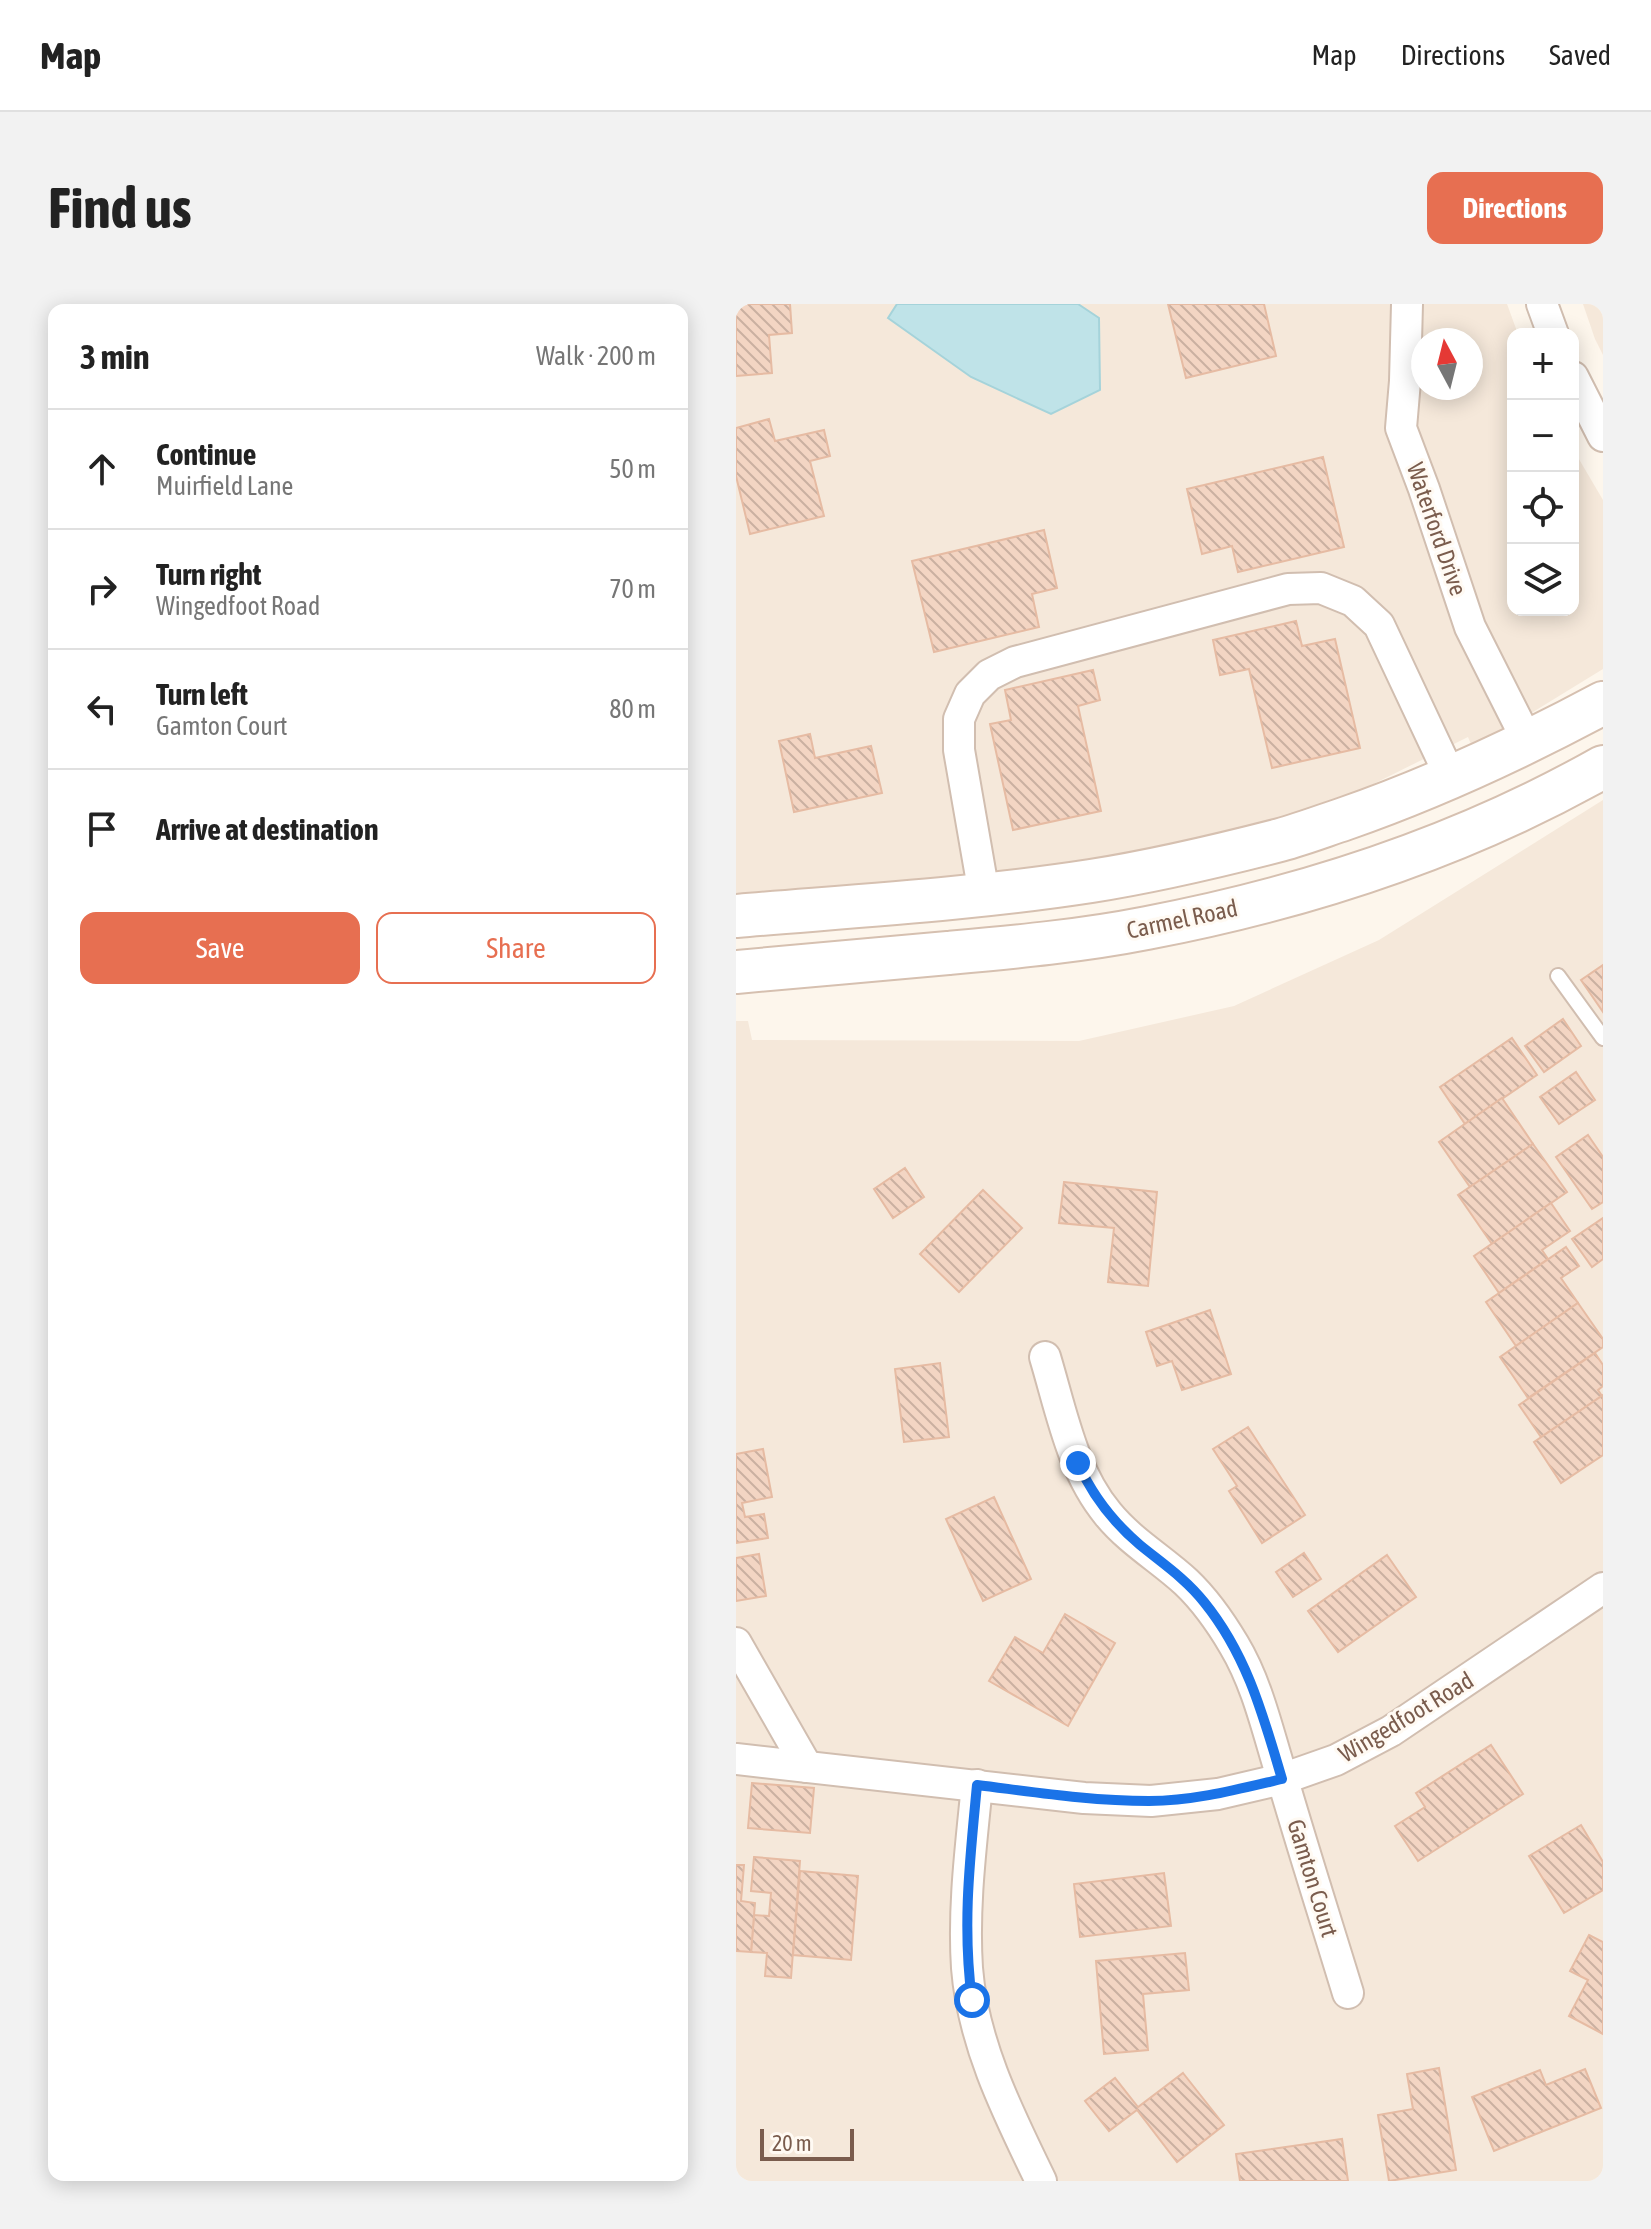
<!DOCTYPE html>
<meta charset="utf-8">
<style>
:root{--surface:#fff;--page:#f2f2f2;--text:#222;--muted:#767676;--line:#e0e0e0;--accent:#e76f51}
body{margin:0;font-family:"Asap Condensed",sans-serif;background:var(--page);color:var(--text)}
.controls{position:absolute;right:24px;top:24px;display:grid;overflow:hidden;border-radius:16px;box-shadow:0 4px 20px #0003}
.controls button{width:72px;height:72px;display:grid;place-items:center;padding:0;border:0;border-bottom:2px solid var(--line);background:var(--surface);color:var(--text);font:40px sans-serif}
.compass{position:absolute;left:675px;top:24px;width:72px;height:72px;border-radius:50%;background:var(--surface);box-shadow:0 4px 20px #0003;rotate:353deg}
.scale{position:absolute;left:24px;bottom:20px;width:94px;box-sizing:border-box;padding-left:8px;border:4px solid #7a5c4d;border-top:0;font-size:22px;line-height:28px;white-space:nowrap;color:#7a5c4d;-webkit-text-stroke:6px #fffaf3;paint-order:stroke}
.stop{position:absolute;width:24px;height:24px;margin:-18px;border:6px solid #1a73e8;border-radius:50%;background:#fff}
.stop.end{background:#1a73e8;border-color:#fff;box-shadow:0 2px 8px #0008}
.list{margin:0;padding:0;list-style:none}
h2{display:flex;justify-content:space-between;align-items:center;height:104px;margin:0;padding:0 32px;font-size:34px}
h2 small{font-size:26px;font-weight:400;color:var(--muted)}
.list li{display:grid;grid-template-columns:52px 1fr auto;gap:24px;align-items:center;box-sizing:border-box;height:120px;padding:0 32px;border-top:2px solid var(--line)}
.list b{display:block;font-size:30px;white-space:nowrap}
.list p{margin:0;font-size:26px;white-space:nowrap;color:var(--muted)}
.list em{font-size:26px;font-style:normal;color:var(--muted)}
.actions{display:flex;gap:16px;padding:24px 32px}
.actions a{flex:1;padding:18px 0;border:2px solid var(--accent);border-radius:16px;text-align:center;font-size:28px;color:var(--accent)}
.actions .main{background:var(--accent);color:#fff}
.icon{flex:none;width:44px;height:44px;fill:none;stroke:currentColor;stroke-width:2;stroke-linecap:round;stroke-linejoin:round}
.map{position:relative;flex:none;width:867px;height:1877px;overflow:hidden;border-radius:16px}
header{display:flex;align-items:center;gap:48px;box-sizing:border-box;height:112px;padding:0 40px;background:var(--surface);border-bottom:2px solid var(--line)}
header strong{font-size:38px}
nav{display:flex;gap:44px;margin-inline-start:auto;font-size:28px}
.intro{display:flex;align-items:center;justify-content:space-between;box-sizing:border-box;height:192px;padding:0 48px}
h1{margin:0;font-size:56px}
.button{padding:20px 36px;border-radius:16px;background:var(--accent);color:#fff;font-size:28px;font-weight:700}
main{display:flex;gap:48px;padding:0 48px}
aside{flex:1;background:var(--surface);border-radius:16px;box-shadow:0 4px 20px #0003}
.map>svg:first-child{display:block}
.residential{fill:#f5e8da;fill-rule:evenodd}
.water{fill:#bfe3e8;stroke:#a5d3da;stroke-width:2}
.building{fill:url(#building-back-hatch);stroke:#e6bba3;stroke-width:2}
.lines{fill:none;stroke-linecap:round;stroke-linejoin:round}
.lane-casing{stroke:#d1beb0;stroke-width:18}
.street-casing{stroke:#d1beb0;stroke-width:34}
.secondary-casing{stroke:#d6c0b0;stroke-width:46}
.lane{stroke:#fff;stroke-width:14}
.street{stroke:#fff;stroke-width:30}
.secondary{stroke:#fff;stroke-width:42}
.route{stroke:#1a73e8;stroke-width:10}
.labels{text-anchor:middle;dominant-baseline:central;stroke-width:6;stroke-linejoin:round;paint-order:stroke}
.street-label{font-size:24px;fill:#7a5c4d;stroke:#fffaf3}
</style>
<header>
<strong>Map</strong>
<nav><a>Map</a><a>Directions</a><a>Saved</a></nav>
</header>
<div class="intro"><h1>Find us</h1><a class="button">Directions</a></div>
<main>
<aside>
<h2>3 min<small>Walk · 200 m</small></h2>
<ul class="list">
<li><svg class="icon" aria-label="ahead" viewBox="0 0 24 24"><path d="M12 20V5M6 11l6-6 6 6"/></svg><div><b>Continue</b><p>Muirfield Lane</p></div><em>50 m</em></li>
<li><svg class="icon" aria-label="right" viewBox="0 0 24 24"><path d="M7 20v-9h11M14 6l5 5-5 5"/></svg><div><b>Turn right</b><p>Wingedfoot Road</p></div><em>70 m</em></li>
<li><svg class="icon" aria-label="left" viewBox="0 0 24 24"><path d="M17 20v-9H6M10 6l-5 5 5 5"/></svg><div><b>Turn left</b><p>Gamton Court</p></div><em>80 m</em></li>
<li><svg class="icon" aria-label="arrive" viewBox="0 0 24 24"><path d="M6 21V4h12l-3 4 3 4H6"/></svg><div><b>Arrive at destination</b></div></li>
</ul>
<div class="actions"><a class="main">Save</a><a>Share</a></div>
</aside>
<div class="map">
<svg width="867" height="1877" viewBox="0 0 867 1877">
<defs>
<pattern id="building-back-hatch" width="6" height="6" patternUnits="userSpaceOnUse" patternTransform="scale(2)"><rect width="6" height="6" fill="#f3d5c3"/><path d="M-1 5l2 2M0 0l6 6M5-1l2 2" fill="none" stroke="#cab0a1"/></pattern>
</defs>
<rect width="100%" height="100%" fill="#fdf6ec"/>
<g class="residential">
<path d="M0 0H771L782 30H777V306H837V145L867 196V365L737 445 732 433 597 500 567 512 402 552 266 569 0 591ZM687 36H735V84H687Z"/>
<polygon points="847,0 867,0 867,51 859,35"/>
<polygon points="867,496 867,1877 0,1877 0,717 12,717 16,736 343,737 498,702 643,636"/>
</g>
<polygon class="water" points="161,0 342,0 363,14 364,86 315,110 235,73 152,14"/>
<g class="building">
<polygon points="0,0 54,0 56,29 33,31 36,69 0,72"/>
<polygon points="432,0 528,0 540,52 450,74"/>
<polygon points="33,115 39,137 88,126 94,152 74,157 88,212 14,230 0,172 0,124"/>
<polygon points="587,153 608,243 502,268 496,242 466,250 451,185"/>
<polygon points="308,226 321,284 296,290 303,323 198,348 176,257"/>
<polygon points="560,317 566,342 599,335 624,444 536,464 513,365 484,371 477,336"/>
<polygon points="357,366 364,396 342,402 365,507 277,526 254,420 275,416 269,386"/>
<polygon points="74,430 79,454 135,442 146,489 58,508 43,437"/>
<polygon points="867,661 867,708 845,676"/>
<polygon points="827,715 845,742 808,768 789,742"/>
<polygon points="776,734 801,771 729,820 704,783"/>
<polygon points="840,768 859,796 823,820 804,793"/>
<polygon points="766,794 797,840 734,883 703,838"/>
<polygon points="852,831 867,853 867,898 856,905 820,853"/>
<polygon points="797,840 831,888 756,940 722,891"/>
<polygon points="169,864 188,893 157,914 138,885"/>
<polygon points="328,878 421,888 412,982 372,978 378,924 323,919"/>
<polygon points="247,886 286,924 223,988 184,950"/>
<polygon points="815,899 834,927 806,946 812,955 763,989 738,952"/>
<polygon points="867,914 867,955 856,963 836,935"/>
<polygon points="830,943 843,962 825,974 842,999 780,1042 750,998"/>
<polygon points="842,999 867,1035 867,1043 792,1094 764,1053"/>
<polygon points="474,1006 495,1070 446,1086 436,1057 421,1062 410,1028"/>
<polygon points="859,1049 867,1061 867,1082 862,1086 866,1092 805,1133 783,1101"/>
<polygon points="204,1059 213,1133 168,1138 159,1065"/>
<polygon points="867,1091 867,1151 825,1179 798,1138"/>
<polygon points="512,1123 569,1211 526,1239 493,1187 501,1182 477,1145"/>
<polygon points="27,1145 36,1193 6,1199 9,1213 28,1210 32,1234 0,1239 0,1150"/>
<polygon points="258,1193 295,1275 247,1297 210,1215"/>
<polygon points="568,1249 585,1275 557,1293 540,1268"/>
<polygon points="23,1250 30,1292 0,1297 0,1254"/>
<polygon points="651,1251 680,1293 602,1348 572,1307"/>
<polygon points="329,1310 379,1339 332,1422 253,1377 279,1333 307,1349"/>
<polygon points="755,1441 787,1490 682,1557 659,1522 689,1503 680,1489"/>
<polygon points="16,1479 78,1484 74,1529 12,1524"/>
<polygon points="845,1521 867,1558 867,1586 828,1609 793,1552"/>
<polygon points="18,1553 64,1557 55,1674 29,1672 31,1649 15,1648 18,1611 33,1612 35,1589 15,1587"/>
<polygon points="0,1561 8,1561 5,1597 19,1599 15,1648 0,1647"/>
<polygon points="64,1567 122,1572 115,1656 57,1651"/>
<polygon points="428,1569 435,1622 344,1633 338,1580"/>
<polygon points="853,1631 867,1638 867,1730 833,1712 852,1676 834,1667"/>
<polygon points="449,1649 453,1686 407,1690 412,1746 368,1750 360,1657"/>
<polygon points="703,1764 720,1866 653,1877 642,1811 677,1805 671,1770"/>
<polygon points="849,1765 865,1804 758,1847 736,1793 804,1766 810,1781"/>
<polygon points="447,1769 488,1821 441,1858 401,1806 373,1827 349,1797 379,1774 402,1803"/>
<polygon points="606,1835 612,1877 504,1877 500,1850"/>
</g>
<g class="lines">
<defs>
<polyline id="lane" points="822,672 867,734"/>
<g id="street">
<polyline points="671,0 669,77 665,124 688,185 734,323 792,438"/>
<polyline points="806,0 817,30"/>
<polyline points="837,73 867,132"/>
<polyline points="248,590 223,446 223,415 234,390 253,371 279,358 552,285 585,284 617,297 643,321 715,474"/>
<path d="M309 1053C325 1106 336 1167 372 1210 394 1237 425 1255 450 1278 469 1296 485 1319 498 1341 522 1381 532 1429 546 1473 567 1545 590 1617 612 1689"/>
<polyline points="0,1339 71,1463"/>
<polyline points="0,1455 348,1494 415,1497 482,1490 546,1475 600,1456 655,1427 867,1284"/>
<path d="M241 1481C235 1542 227 1603 231 1664 237 1740 272 1809 305 1877"/>
</g>
<g id="secondary">
<path d="M0 612C118 602 238 595 355 577 419 567 482 552 544 536 566 530 587 522 608 515 697 484 783 444 867 399"/>
<path d="M0 668C71 662 141 655 212 649 278 643 345 637 411 624 568 594 727 542 867 463"/>
</g>
</defs>
<use href="#lane" class="lane-casing"/>
<use href="#street" class="street-casing"/>
<use href="#secondary" class="secondary-casing"/>
<use href="#lane" class="lane"/>
<use href="#street" class="street"/>
<use href="#secondary" class="secondary"/>
</g>
<g class="lines">
<path class="route" d="M236 1696C226 1621 234 1555 241 1481 298 1488 355 1497 413 1497 458 1497 503 1485 546 1475 527 1411 511 1351 468 1298 450 1275 426 1259 404 1241 377 1218 356 1191 342 1159"/>
</g>
<g class="labels">
<g class="street-label">
<text transform="translate(701 225) rotate(71)">Waterford Drive</text>
<text transform="translate(446 615) rotate(-12)">Carmel Road</text>
<text transform="translate(670 1413) rotate(-31)">Wingedfoot Road</text>
<text transform="translate(577 1574) rotate(73)">Gamton Court</text>
</g>
</g>
</svg>
<div class="controls">
<button>+</button>
<button>−</button>
<button><svg class="icon" aria-label="locate" viewBox="0 0 24 24"><circle cx="12" cy="12" r="6"/><path d="M12 2v4M12 18v4M2 12h4M18 12h4"/></svg></button>
<button><svg class="icon" aria-label="layers" viewBox="0 0 24 24"><path d="M12 4l9 5-9 5-9-5zM3 14l9 5 9-5"/></svg></button>
</div>
<svg class="compass" viewBox="-18 -18 36 36"><path d="M0-13l5 13h-10z" fill="#e53935"/><path d="M0 13l5-13h-10z" fill="#767676"/></svg>
<div class="scale">20 m</div>
<div class="stop" style="left:236px;top:1696px"></div>
<div class="stop end" style="left:342px;top:1159px"></div>
</div>
</main>
